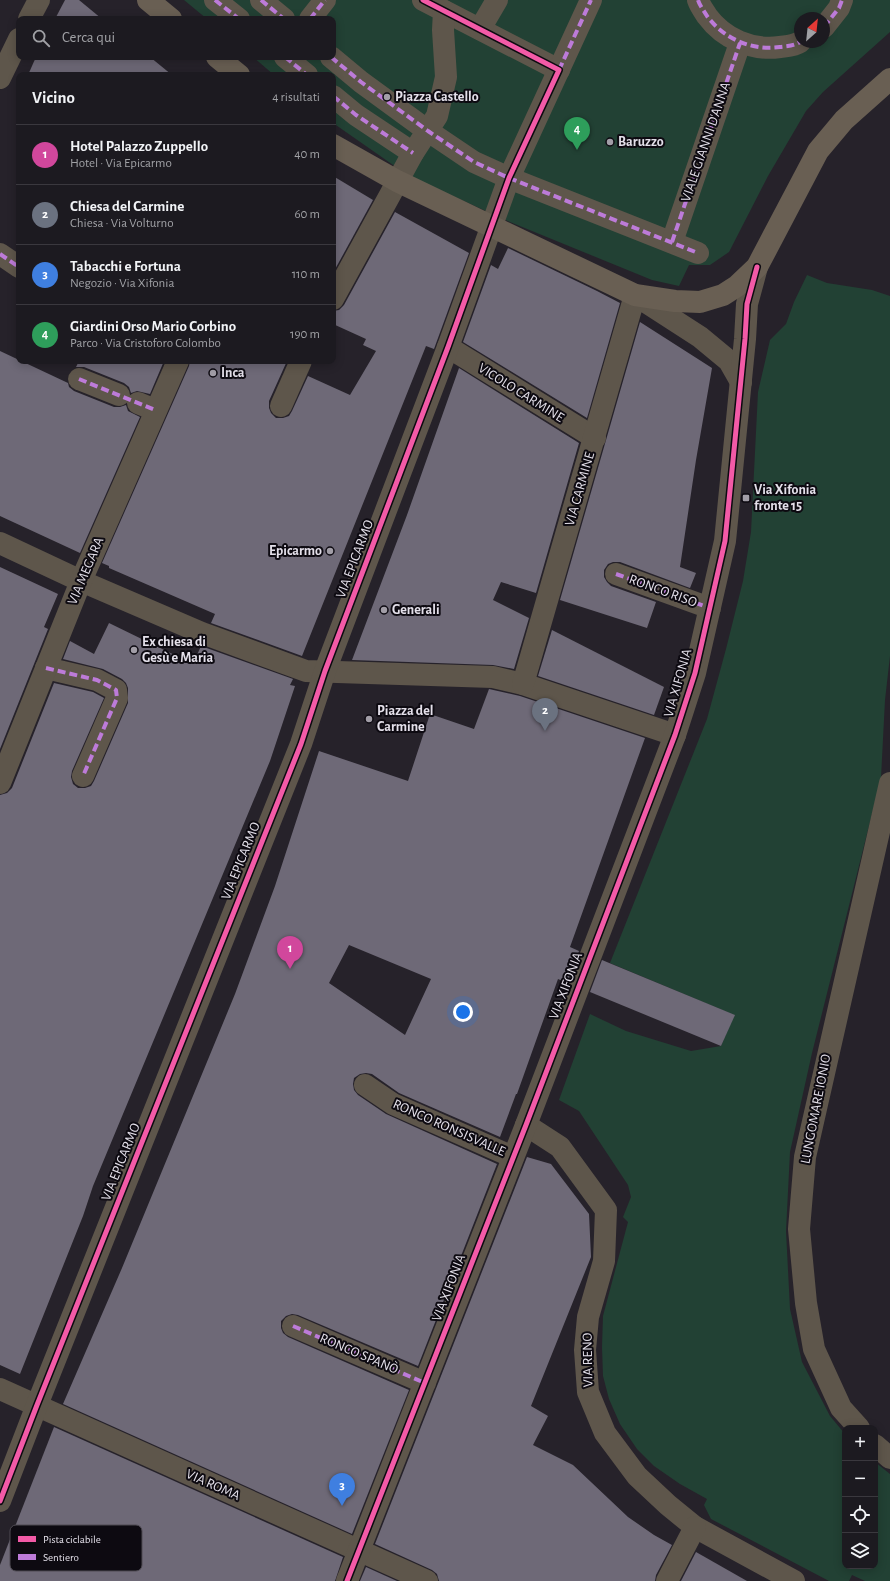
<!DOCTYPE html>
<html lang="it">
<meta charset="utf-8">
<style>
:root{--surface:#1c1a20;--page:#29272d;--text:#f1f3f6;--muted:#a0a1a5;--line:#3a383e;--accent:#a29ea7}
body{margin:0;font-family:"Alegreya Sans",sans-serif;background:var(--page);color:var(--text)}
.controls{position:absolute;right:12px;bottom:12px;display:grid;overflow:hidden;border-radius:8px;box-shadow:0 2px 10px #0003}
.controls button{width:36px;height:36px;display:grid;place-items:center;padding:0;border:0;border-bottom:1px solid var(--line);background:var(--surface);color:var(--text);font:20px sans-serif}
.compass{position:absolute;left:794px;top:12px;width:36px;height:36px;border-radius:50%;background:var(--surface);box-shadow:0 2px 10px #0003;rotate:27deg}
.you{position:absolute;left:463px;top:1012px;width:14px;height:14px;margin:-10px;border:3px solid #fff;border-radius:50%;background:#1a73e8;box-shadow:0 0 0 6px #1a73e833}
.badge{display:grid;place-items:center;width:26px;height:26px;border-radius:50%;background:var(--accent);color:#fff;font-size:13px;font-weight:700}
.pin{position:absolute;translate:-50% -33px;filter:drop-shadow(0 1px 2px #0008)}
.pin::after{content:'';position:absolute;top:21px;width:14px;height:12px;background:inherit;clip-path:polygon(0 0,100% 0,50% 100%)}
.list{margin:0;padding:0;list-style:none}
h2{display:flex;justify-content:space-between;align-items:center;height:52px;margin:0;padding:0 16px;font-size:17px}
h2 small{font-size:13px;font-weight:400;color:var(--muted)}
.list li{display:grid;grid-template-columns:26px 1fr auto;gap:12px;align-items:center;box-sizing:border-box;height:60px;padding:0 16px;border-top:1px solid var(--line)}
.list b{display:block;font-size:15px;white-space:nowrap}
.list p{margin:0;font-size:13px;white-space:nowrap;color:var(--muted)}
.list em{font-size:13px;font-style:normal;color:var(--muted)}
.icon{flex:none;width:22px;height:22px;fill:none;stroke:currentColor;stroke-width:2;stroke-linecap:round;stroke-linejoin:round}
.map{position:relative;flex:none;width:890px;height:1581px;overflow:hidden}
.search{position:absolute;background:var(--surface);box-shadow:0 2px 10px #0003;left:16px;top:16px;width:320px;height:44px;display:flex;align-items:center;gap:10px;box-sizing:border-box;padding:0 14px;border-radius:8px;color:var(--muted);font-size:15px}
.panel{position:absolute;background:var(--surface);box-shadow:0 2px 10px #0003;left:16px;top:72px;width:320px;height:292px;border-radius:8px}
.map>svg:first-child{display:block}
.green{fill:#224134;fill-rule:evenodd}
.building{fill:#6e6977;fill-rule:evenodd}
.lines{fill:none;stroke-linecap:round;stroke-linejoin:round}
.minor{stroke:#5e564b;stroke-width:22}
.major{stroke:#695f53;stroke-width:22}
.quiet{stroke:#bd7bd9;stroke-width:4;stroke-dasharray:8 4;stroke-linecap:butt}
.cycleway-casing{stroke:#0d0a11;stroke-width:8}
.cycleway{stroke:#f35aa7;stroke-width:5}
.poi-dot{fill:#a29ea7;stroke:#0d0a11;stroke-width:1.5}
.labels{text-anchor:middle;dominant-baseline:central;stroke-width:4;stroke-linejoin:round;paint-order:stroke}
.poi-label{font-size:14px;font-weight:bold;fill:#e4e0ea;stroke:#0d0a11;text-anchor:start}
.street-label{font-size:14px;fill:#e4e0ea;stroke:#0d0a11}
.key{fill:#0d0a11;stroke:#4e4a52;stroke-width:1}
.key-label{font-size:11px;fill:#e4e0ea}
</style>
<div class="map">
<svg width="890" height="1581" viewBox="0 0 890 1581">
<rect width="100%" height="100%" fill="#26222a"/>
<g class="green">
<path d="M184 0H890V32L823 92 806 111 768 176 729 252 710 265H689L679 286 652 280 510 222 422 182 396 167 333 123V75H274L253 57H333V19H207ZM800 18H824V42H800Z"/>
<polygon points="807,275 827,283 872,290 890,296 890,656 885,700 881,778 812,1053 790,1152 786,1231 790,1309 802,1362 830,1416 845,1434 845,1566 875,1566 875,1462 890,1474 890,1581 865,1581 852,1575 849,1581 829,1581 711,1519 704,1505 707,1499 680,1484 654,1466 637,1449 620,1424 609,1399 603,1376 602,1347 603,1316 628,1222 623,1217 631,1197 628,1185 579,1111 559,1100 590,1014 626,1031 691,1051 721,1046 734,1015 610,963 707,719 726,649 743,581 751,532 758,392 770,340 786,324 794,302"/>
</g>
<g class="building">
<polygon points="65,0 79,0 102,19 55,19"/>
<polygon points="36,57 150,57 172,75 28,75"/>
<polygon points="333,176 373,200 333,273"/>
<polygon points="395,212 469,253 434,349 426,346 302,656 211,623 215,614 109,568 109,566 102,563 189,366 190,361 287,361 269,401 269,408 271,413 276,418 283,418 289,416 292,411 308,376 350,395 376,351 363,345 366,339 333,324 333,311 339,310 344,305"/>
<polygon points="508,248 597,291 620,303 587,418 463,342 491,265 498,269"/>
<polygon points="640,322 712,368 696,460 680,567 696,573 690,588 620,562 613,562 608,564 604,570 604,577 607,582 611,586 656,602 647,628 560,600"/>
<polygon points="0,351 68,383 69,387 74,391 114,407 120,407 126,405 128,411 140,417 80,553 0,516"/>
<polygon points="79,361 164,361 150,394 137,391 131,393 129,387 124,383 84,367 76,367"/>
<polygon points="459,368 579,443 536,593 501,582 493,600 529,618 514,669 493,665 352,660 407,515"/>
<polygon points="0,567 58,594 44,627 48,629 0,749"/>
<polygon points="109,623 193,664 201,646 293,679 290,685 295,686 270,761 93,1186 83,1216 20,1374 0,1365 0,795 7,793 12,788 54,683 93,692 104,698 72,771 71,777 73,784 78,788 85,788 91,786 94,781 128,703 128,688 126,683 122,679 103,669 63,659 70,641 94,654"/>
<polygon points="552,630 664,687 654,715 538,676"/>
<path d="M489 689 520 696 645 738 570 947 579 951 567 983 558 979 517 1094H516L500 1137 399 1093 372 1074 366 1073 360 1074 354 1078 353 1084 354 1090 358 1095 386 1114 497 1164 418 1366 298 1315 292 1314 286 1316 281 1321V1328L283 1333 288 1337 409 1390 352 1534 63 1404 122 1268 235 994 275 886 319 751 408 781 430 714 474 729ZM349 945 431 979 405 1035 329 983Z"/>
<polygon points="602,960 735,1015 721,1046 590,992"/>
<polygon points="527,1157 551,1164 589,1214 591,1257 531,1406 548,1416 533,1445 573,1465 628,1517 654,1535 672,1545 656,1575 655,1581 439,1581 437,1574 432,1570 375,1544"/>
<polygon points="54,1427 343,1557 335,1581 0,1581 0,1565"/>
<polygon points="696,1552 747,1581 681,1581"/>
<polygon points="366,1567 397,1581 360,1581"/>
</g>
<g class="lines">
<g class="minor">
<polyline points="215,0 239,19"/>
<polyline points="261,0 284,19"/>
<polyline points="423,0 559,70"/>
<path d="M698 0C700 6 704 11 707 16 724 39 752 51 780 47 787 46 794 46 800 42"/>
<polyline points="29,19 39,0"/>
<polyline points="310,19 325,0"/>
<polyline points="824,27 839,8 842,0"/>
<polyline points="480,29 497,0"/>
<polyline points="285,57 307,75"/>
<polyline points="331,57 361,82 428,131 474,162 509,178 698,253"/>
<polyline points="0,78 19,39"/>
<polyline points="333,96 356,115 413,153"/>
<polyline points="672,242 740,43"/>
<polyline points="0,254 19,267"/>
<polyline points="333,299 413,153 437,116 446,77 443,30 444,11"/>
<polyline points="448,347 595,438"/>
<polyline points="79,379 119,395"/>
<polyline points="138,403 155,410"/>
<polyline points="281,406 301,361"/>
<polyline points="0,543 81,581 202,633 306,671 493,677 523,684 675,735"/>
<polyline points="616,574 710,608"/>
<polyline points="46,668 97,680 116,690 117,698 83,776"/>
<polyline points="523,684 635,295 700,337 729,361 741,382"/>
<polyline points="0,783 81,581 178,361"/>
<polyline points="365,1085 393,1104 513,1157"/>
<polyline points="526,1125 560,1147 606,1210 604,1261 588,1317 585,1350 588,1392 605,1433 637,1476 668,1505 695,1527 794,1581"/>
<polyline points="293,1326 425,1383"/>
<polyline points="0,1389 427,1581"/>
<polyline points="859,1428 841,1408 814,1349 806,1303 799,1229 805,1157 890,783"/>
<polyline points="875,1445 890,1458"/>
<polyline points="0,1501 37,1405 301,744 325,671 448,347 509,178 591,0"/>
<polyline points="347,1581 526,1125 675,735 695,673 725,541 745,339 747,304 757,267"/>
<polyline points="667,1581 695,1527"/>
</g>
<g class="major">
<polyline points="148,0 171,19"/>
<polyline points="217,57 239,75"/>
<polyline points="333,145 397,181 635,295 675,301 700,302 723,295 737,286 757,267 818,151 844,120 890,79"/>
</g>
<g class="quiet">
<polyline points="215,0 239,19"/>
<polyline points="261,0 284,19"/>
<path d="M698 0C700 6 704 11 707 16 724 39 752 51 780 47 787 46 794 46 800 42"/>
<polyline points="310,19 325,0"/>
<polyline points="824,27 839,8 842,0"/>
<polyline points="285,57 307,75"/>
<polyline points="331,57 361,82 428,131 474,162 509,178 698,253"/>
<polyline points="559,70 591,0"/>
<polyline points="333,96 356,115 413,153"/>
<polyline points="672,242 740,43"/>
<polyline points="0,254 19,267"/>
<polyline points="79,379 155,410"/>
<polyline points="616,574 710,608"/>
<polyline points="46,668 97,680 116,690 117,698 83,776"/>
<polyline points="293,1326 425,1383"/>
</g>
<defs>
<g id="cycleway">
<polyline points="0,1501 37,1405 301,744 325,671 448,347 509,178 559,70 423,0"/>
<polyline points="347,1581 526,1125 675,735 695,673 725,541 745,339 747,304 757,267"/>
</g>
</defs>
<use href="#cycleway" class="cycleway-casing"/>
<use href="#cycleway" class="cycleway"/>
</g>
<g class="poi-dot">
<circle cx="387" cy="97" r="4"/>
<circle cx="610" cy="142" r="4"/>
<circle cx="213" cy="373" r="4"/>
<rect x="742" y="494" width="8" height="8" rx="2"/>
<circle cx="330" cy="551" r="4"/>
<circle cx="384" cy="610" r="4"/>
<circle cx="134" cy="650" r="4"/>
<circle cx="369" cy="719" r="4"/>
</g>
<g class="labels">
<g class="poi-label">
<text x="395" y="97">Piazza Castello</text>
<text x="618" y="142">Baruzzo</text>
<text x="221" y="373">Inca</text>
<text x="754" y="490">Via Xifonia<tspan x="754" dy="16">fronte 15</tspan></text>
<text x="322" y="551" text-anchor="end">Epicarmo</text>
<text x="392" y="610">Generali</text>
<text x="142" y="642">Ex chiesa di<tspan x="142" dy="16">Gesù e Maria</tspan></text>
<text x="377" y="711">Piazza del<tspan x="377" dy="16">Carmine</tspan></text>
</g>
<g class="street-label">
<text transform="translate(706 142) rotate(-71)">VIALE GIANNI D'ANNA</text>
<text transform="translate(521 393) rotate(32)">VICOLO CARMINE</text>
<text transform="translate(580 489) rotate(-74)">VIA CARMINE</text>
<text transform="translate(355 559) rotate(-69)">VIA EPICARMO</text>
<text transform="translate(86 571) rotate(-67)">VIA MEGARA</text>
<text transform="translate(663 591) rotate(20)">RONCO RISO</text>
<text transform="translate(678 683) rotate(-74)">VIA XIFONIA</text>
<text transform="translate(241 861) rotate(-68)">VIA EPICARMO</text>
<text transform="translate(566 986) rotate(-69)">VIA XIFONIA</text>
<text transform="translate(816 1109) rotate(-79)">LUNGOMARE IONIO</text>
<text transform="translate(449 1128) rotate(24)">RONCO RONSISVALLE</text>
<text transform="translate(121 1162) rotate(-68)">VIA EPICARMO</text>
<text transform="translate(449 1288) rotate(-69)">VIA XIFONIA</text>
<text transform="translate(359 1354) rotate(23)">RONCO SPANÒ</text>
<text transform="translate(588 1360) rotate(-91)">VIA RENO</text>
<text transform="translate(213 1485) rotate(24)">VIA ROMA</text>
</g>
</g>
<rect x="10" y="1525" width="132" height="46" rx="6" class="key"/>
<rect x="18" y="1536" width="18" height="6" fill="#f35aa7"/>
<rect x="18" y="1554" width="18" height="6" fill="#bd7bd9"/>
<g class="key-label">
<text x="43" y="1543">Pista ciclabile</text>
<text x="43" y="1561">Sentiero</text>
</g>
</svg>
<div class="controls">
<button>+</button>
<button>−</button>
<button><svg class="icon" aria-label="locate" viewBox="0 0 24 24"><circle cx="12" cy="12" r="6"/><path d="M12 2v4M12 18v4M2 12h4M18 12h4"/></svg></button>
<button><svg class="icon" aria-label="layers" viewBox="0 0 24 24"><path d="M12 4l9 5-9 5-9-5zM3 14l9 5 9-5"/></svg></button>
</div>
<svg class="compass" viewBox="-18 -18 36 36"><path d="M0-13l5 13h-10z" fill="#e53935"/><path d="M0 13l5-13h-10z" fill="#a0a1a5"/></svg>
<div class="you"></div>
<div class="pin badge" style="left:290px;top:969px;background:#d1479c">1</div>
<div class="pin badge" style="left:545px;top:731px;background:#6b7280">2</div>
<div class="pin badge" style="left:342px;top:1506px;background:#3f7fe0">3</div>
<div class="pin badge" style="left:577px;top:150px;background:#2e9e5b">4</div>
<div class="search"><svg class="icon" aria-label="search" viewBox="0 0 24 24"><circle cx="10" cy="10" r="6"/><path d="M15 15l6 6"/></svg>Cerca qui</div>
<section class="panel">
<h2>Vicino<small>4 risultati</small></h2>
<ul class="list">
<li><span class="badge" style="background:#d1479c">1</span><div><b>Hotel Palazzo Zuppello</b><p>Hotel · Via Epicarmo</p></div><em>40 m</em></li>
<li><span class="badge" style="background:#6b7280">2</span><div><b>Chiesa del Carmine</b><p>Chiesa · Via Volturno</p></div><em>60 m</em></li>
<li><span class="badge" style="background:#3f7fe0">3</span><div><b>Tabacchi e Fortuna</b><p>Negozio · Via Xifonia</p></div><em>110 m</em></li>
<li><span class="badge" style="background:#2e9e5b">4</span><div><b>Giardini Orso Mario Corbino</b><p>Parco · Via Cristoforo Colombo</p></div><em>190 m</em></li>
</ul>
</section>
</div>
